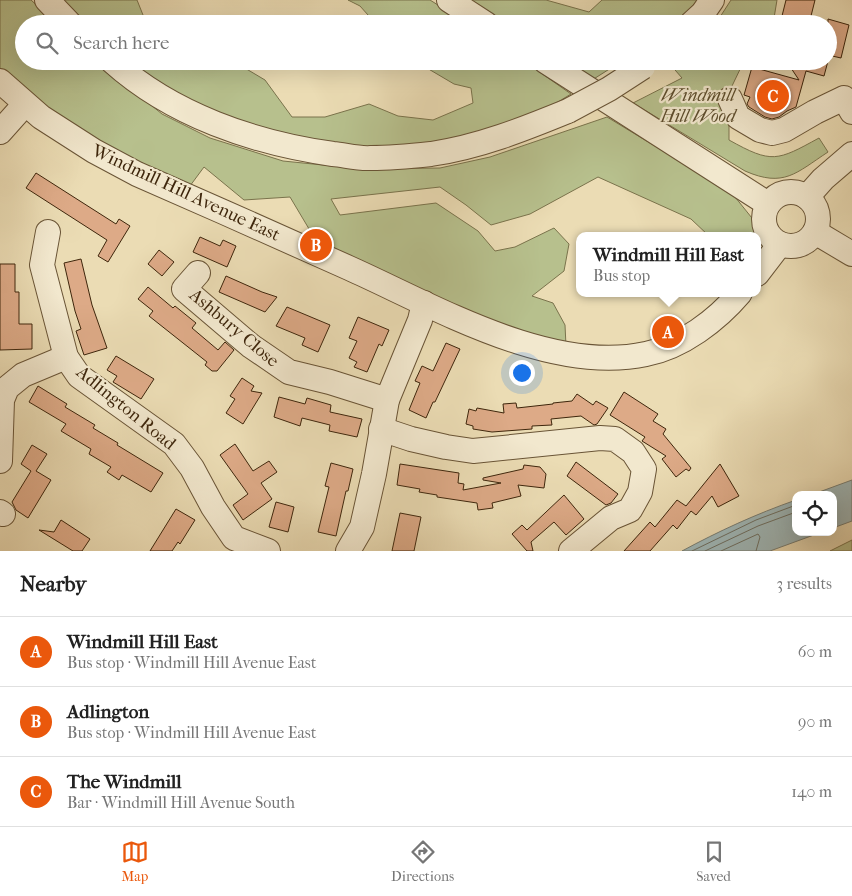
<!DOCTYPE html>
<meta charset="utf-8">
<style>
:root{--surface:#fff;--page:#f2f2f2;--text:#222;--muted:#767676;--line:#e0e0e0;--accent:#ea580c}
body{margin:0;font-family:"IM FELL French Canon",serif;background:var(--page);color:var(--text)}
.controls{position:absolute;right:15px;bottom:15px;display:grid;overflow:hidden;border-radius:10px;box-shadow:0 5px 20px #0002}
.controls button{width:45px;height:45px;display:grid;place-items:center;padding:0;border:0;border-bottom:1px solid var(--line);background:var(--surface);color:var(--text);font:25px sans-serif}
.you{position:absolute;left:521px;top:372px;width:18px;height:18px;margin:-12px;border:4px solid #fff;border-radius:50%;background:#1a73e8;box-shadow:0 0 0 8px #1a73e833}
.badge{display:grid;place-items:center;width:32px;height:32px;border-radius:50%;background:var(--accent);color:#fff;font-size:16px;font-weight:700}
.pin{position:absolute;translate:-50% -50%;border:2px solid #fff;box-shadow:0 1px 5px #0006}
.popup{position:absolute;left:576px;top:232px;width:185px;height:65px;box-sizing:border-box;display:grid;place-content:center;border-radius:10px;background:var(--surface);filter:drop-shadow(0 1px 4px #0005);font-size:16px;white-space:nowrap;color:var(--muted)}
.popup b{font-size:19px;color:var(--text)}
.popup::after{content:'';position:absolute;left:50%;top:100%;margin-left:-10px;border:10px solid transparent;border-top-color:var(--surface)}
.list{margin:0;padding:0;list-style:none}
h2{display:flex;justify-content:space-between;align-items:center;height:65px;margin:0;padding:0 20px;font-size:21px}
h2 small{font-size:16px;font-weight:400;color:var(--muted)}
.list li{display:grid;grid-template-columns:32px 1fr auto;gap:15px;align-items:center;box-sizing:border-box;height:70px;padding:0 20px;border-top:1px solid var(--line)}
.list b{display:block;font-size:19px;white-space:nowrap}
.list p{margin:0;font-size:16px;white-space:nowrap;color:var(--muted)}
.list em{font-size:16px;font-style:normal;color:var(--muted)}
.icon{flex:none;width:28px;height:28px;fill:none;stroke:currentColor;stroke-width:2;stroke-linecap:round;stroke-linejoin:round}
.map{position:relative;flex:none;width:852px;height:551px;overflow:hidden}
.search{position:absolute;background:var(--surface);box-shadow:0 5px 20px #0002;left:15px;right:15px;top:15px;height:55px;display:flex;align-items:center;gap:12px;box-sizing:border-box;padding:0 18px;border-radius:28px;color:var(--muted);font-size:19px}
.sheet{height:275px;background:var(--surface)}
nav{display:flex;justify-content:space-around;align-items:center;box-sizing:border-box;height:70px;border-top:1px solid var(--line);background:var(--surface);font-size:14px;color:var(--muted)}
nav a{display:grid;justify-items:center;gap:2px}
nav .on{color:var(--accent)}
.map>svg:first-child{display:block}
.green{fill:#b7c08d;stroke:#7a734c}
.water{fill:#9fb8b9;stroke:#787e74}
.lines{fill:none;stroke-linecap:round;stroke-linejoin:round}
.shore{stroke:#6e6f62;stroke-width:1}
.building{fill:#ddaa87;stroke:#3e260c}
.minor-casing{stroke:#695436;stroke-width:26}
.minor{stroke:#f2e8ce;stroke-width:24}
.minor-bridge-casing{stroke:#695436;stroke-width:26;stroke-linecap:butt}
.minor-bridge{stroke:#f2e8ce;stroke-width:24}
.labels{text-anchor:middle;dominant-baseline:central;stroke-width:4.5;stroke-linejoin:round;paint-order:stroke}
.park-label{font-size:18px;font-style:italic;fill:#5c4c2c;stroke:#f2e8ce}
.street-label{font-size:18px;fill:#3e260c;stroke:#f2e8ce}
</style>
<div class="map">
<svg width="852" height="551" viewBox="0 0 852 551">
<rect width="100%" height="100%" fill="#ebdcb4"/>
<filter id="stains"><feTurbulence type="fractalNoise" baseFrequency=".004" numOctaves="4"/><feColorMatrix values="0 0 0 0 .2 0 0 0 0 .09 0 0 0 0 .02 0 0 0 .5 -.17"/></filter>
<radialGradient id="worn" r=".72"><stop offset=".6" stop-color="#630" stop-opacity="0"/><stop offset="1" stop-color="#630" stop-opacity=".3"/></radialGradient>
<g class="green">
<polygon points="0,0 31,0 57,24 24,24 24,61 97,61 162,114 210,138 283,161 363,169 440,168 490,157 607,117 731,192 760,228 753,236 709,236 691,219 598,177 530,214 491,225 466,205 440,187 331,199 340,215 436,203 478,231 495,251 515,247 554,228 569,244 564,271 532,296 553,303 565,325 566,346 508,331 321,249 290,197 244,200 204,167 187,190 57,119 0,68"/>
<polygon points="57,0 137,0 145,20 151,24 80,24"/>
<polygon points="348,0 430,0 468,24 376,24 360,6"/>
<polygon points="456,0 546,0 589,12 602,0 698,0 676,24 494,24"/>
<polygon points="731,0 777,0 773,24 712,24 720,17"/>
<polygon points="123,61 233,61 265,80 292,117 325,117 369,104 398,116 433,120 473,103 471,88 454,84 415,61 524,61 571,94 530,119 410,151 298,143 178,100"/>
<polygon points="555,61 622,61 589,82"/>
<path d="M670 61H744L732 86 729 121V140C772 164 777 161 819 138L828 152C796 173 784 188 745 171L633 103 682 78 669 63Z"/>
<polygon points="852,540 852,551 830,551"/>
</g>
<g class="water">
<polygon points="852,480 852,521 833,528 833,495 811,495"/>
<path d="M796 500V532H822L770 551H682C719 531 756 514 796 500Z"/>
</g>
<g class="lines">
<g class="shore">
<polyline points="692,551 756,520 796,505"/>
<polyline points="705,551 758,526 796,512"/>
<polyline points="721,551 758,534 760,537 756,551"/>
</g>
</g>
<g class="building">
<polygon points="786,0 815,0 809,24 780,24"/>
<polygon points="828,19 849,25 841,58 828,55"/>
<polygon points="786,61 828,61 824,76 806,71 796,107 787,111 779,117 772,119 765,117 749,107 747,104 750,97 744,95 752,67 799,80 791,68 785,66"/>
<polygon points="36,173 116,224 119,219 130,226 108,262 98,256 107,240 26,188"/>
<polygon points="200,237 220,246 223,240 236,246 227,267 193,252"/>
<polygon points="159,250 174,262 162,276 148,264"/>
<polygon points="81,259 92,305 107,348 84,355 76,331 81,329 75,311 64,263"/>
<polygon points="0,264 15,264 15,292 19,292 19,324 32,324 32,349 0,350"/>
<polygon points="226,276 262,292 277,297 265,312 219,292"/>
<polygon points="148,287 173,308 175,306 196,323 192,328 218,350 225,342 234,350 217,371 212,371 205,365 207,362 149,316 153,311 138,299"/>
<polygon points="287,307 330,325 318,352 302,345 305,338 276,326"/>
<polygon points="358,317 389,330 382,346 379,344 367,372 354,367 357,362 349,358 357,341 349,338"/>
<polygon points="446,343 460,349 435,402 433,402 426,418 409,410 420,383 415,381 422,366 433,371"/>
<polygon points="116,356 154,379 141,399 113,382 117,376 107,370"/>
<polygon points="242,378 254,386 251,391 262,393 243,424 226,413 235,399 230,396"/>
<polygon points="38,386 67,404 65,407 95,425 93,428 118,443 117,445 163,473 151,492 122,475 119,480 107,472 111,467 89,454 91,449 61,431 66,424 29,402"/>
<polygon points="624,392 658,414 653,421 666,429 663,434 691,468 689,471 686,469 676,477 662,459 666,456 642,441 645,437 610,415"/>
<polygon points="577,394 593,405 596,401 608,408 597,424 594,425 581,416 551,419 552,425 532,426 532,429 492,432 473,429 473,426 466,424 469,409 476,411 477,408 504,413 503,404 516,403 517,408 553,404 553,403 572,401"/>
<polygon points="279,397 305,404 307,398 331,405 330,412 362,419 357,437 329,431 330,425 302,418 300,426 274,417"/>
<polygon points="235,444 253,471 269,461 277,472 261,483 272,499 243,520 233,505 248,494 220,455"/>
<polygon points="32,445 47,454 36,471 51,480 28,518 16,510 12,502 31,471 21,464"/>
<polygon points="576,462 618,494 611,503 606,505 567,476"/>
<polygon points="331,463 353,469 348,491 346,491 336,536 318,532 329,487 325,486"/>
<polygon points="400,464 459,473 458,483 464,484 463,490 501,483 483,480 483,478 523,469 524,465 540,467 546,474 544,488 518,485 521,496 492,503 493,508 478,510 477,503 437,497 437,495 419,492 420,489 397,485"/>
<polygon points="720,464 739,496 718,507 712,496 696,515 691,511 677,529 673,525 650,551 624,551 650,522 655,527 677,500 686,506"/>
<polygon points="564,495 584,519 566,535 554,522 531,542 533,551 527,551 512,534 522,525 527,530"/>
<polygon points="276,502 294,507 288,532 269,527"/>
<polygon points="176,509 195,520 180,544 178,542 172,551 150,551"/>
<polygon points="400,513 421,517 414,551 392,551"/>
<polygon points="61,520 90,539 82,551 73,551 39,530 54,532"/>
</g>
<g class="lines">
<defs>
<g id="minor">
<polyline points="47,0 70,24"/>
<polyline points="449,0 486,24"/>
<polyline points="691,24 703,13 712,0"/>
<path d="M112 61C172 115 254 143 333 154 345 155 358 159 371 158 390 158 412 156 431 154 479 147 524 129 568 111"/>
<polyline points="545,61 768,204"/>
<path d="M0 81 41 117 94 151 137 174C208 205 278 236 349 268 434 306 550 375 646 354 682 347 717 320 740 293"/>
<polyline points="730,99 738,117 760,130 772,133 784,130 815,112 844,98 852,112"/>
<polyline points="0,132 25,104"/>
<circle cx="791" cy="219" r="27"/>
<polyline points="807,197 823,179 852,154"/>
<polyline points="48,232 42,265 66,357 79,376 174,444 192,468 213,507 234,538 268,551"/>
<polyline points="815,232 852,254"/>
<polyline points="198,273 184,289 251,346 289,372 330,382 387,400"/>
<polyline points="757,274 780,244"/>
<polyline points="381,429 411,439 446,447 473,451 600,438 615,439 633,452 644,469 640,492 630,510 611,518 571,551"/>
<polyline points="0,461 2,400 7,388 23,375 66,357"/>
<polyline points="0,512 3,514"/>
<polyline points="348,551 362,527 374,474 387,400 420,320 424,303"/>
</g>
</defs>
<use href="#minor" class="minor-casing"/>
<use href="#minor" class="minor"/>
<defs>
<polyline id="minor-bridge" points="568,111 609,89 643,67"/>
</defs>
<use href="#minor-bridge" class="minor-bridge-casing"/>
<use href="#minor-bridge" class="minor-bridge"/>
</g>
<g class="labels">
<g class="park-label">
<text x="698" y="95">Windmill<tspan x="698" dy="21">Hill Wood</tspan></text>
</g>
<g class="street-label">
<text transform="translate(186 193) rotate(25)">Windmill Hill Avenue East</text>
<text transform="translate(234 328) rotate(40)">Ashbury Close</text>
<text transform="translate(126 408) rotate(39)">Adlington Road</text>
</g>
</g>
<rect width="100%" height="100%" filter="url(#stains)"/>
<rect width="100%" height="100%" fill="url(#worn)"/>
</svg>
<div class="controls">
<button><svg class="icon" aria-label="locate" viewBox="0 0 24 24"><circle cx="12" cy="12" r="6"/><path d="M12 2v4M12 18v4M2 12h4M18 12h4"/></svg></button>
</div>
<div class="you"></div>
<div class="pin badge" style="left:668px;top:332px">A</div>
<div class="popup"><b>Windmill Hill East</b>Bus stop</div>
<div class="pin badge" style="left:316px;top:245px">B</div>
<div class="pin badge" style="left:773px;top:96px">C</div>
<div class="search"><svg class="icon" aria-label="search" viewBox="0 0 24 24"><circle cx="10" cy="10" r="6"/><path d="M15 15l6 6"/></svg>Search here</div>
</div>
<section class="sheet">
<h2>Nearby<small>3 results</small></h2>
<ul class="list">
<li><span class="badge">A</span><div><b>Windmill Hill East</b><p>Bus stop · Windmill Hill Avenue East</p></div><em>60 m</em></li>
<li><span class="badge">B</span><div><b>Adlington</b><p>Bus stop · Windmill Hill Avenue East</p></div><em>90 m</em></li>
<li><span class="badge">C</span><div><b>The Windmill</b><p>Bar · Windmill Hill Avenue South</p></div><em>140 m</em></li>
</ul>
</section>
<nav>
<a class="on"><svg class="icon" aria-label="map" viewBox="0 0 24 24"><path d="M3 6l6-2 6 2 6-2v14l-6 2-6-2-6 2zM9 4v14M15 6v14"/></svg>Map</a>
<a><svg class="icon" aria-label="directions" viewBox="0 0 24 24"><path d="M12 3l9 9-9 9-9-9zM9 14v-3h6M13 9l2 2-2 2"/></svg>Directions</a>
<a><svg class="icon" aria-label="saved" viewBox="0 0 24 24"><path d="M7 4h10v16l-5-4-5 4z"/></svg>Saved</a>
</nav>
